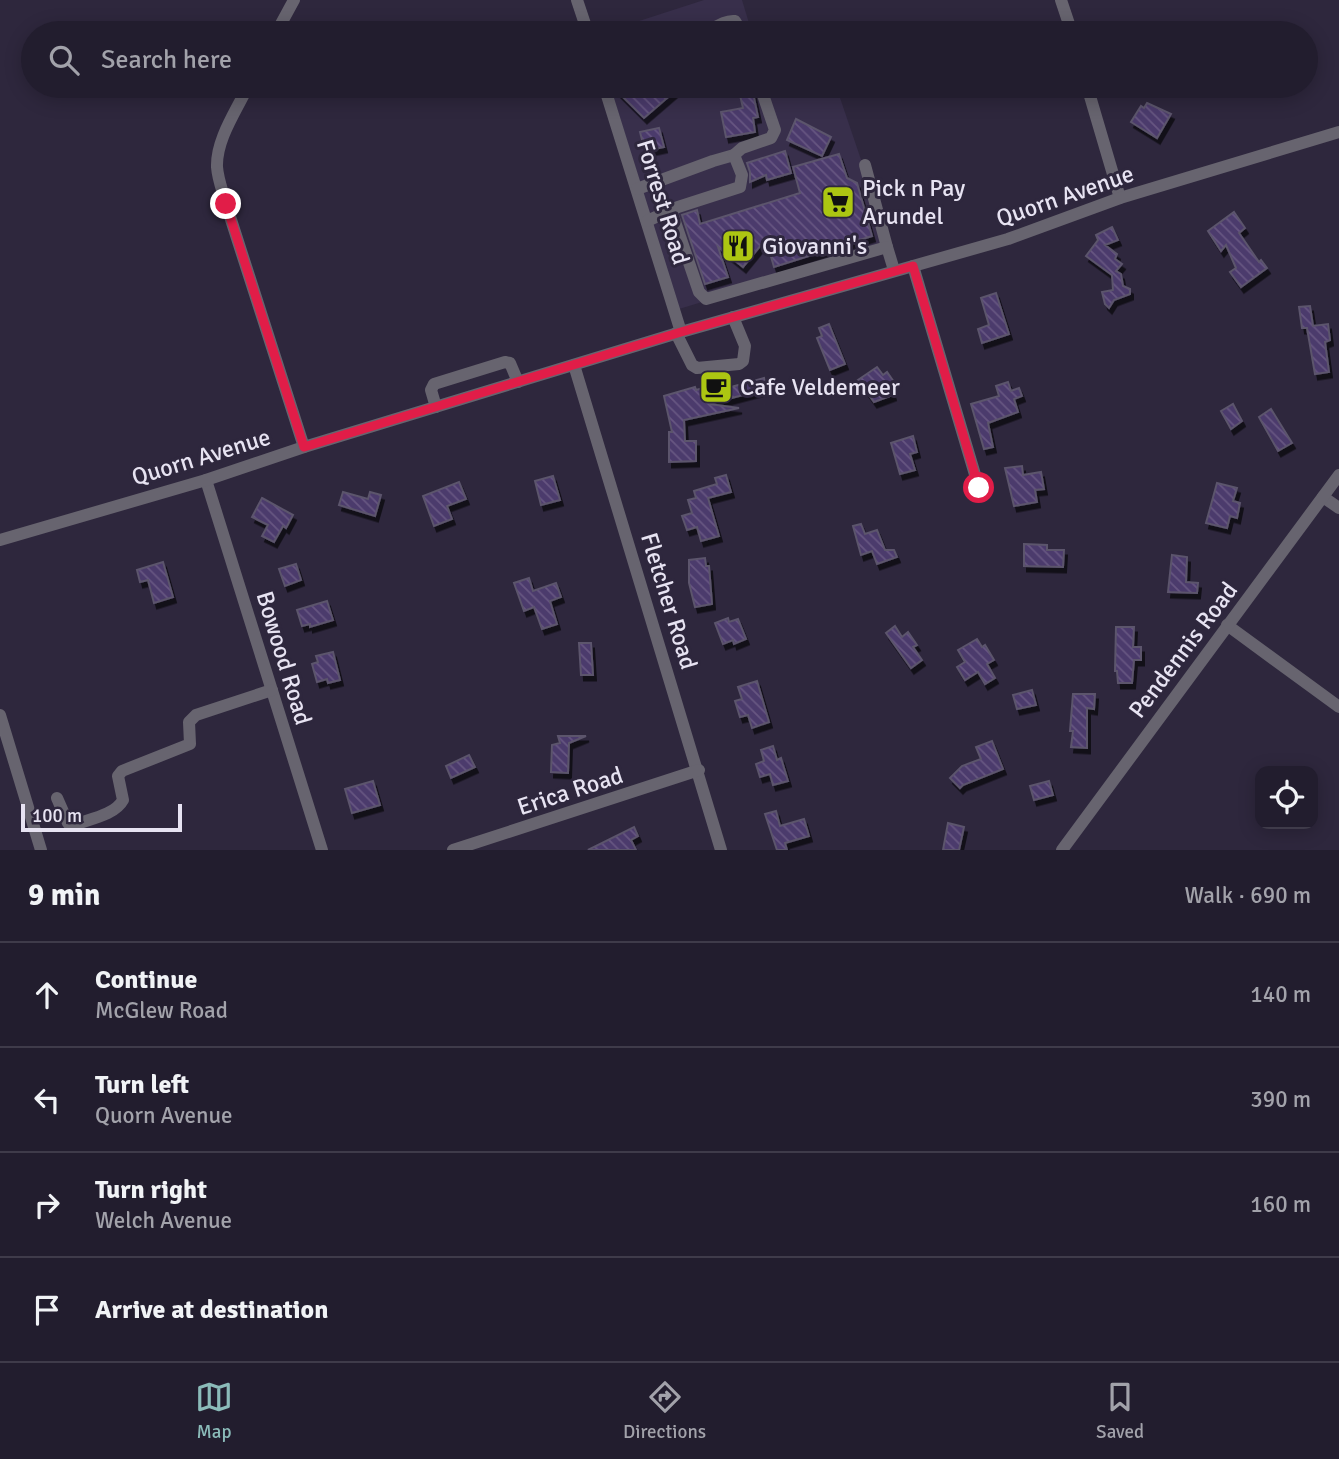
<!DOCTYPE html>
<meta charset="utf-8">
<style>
:root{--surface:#221d2e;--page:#2a2636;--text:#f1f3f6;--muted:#a2a2aa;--line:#3f3b4a;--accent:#8bbbb9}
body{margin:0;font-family:Signika,sans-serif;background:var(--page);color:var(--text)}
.controls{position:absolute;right:21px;bottom:21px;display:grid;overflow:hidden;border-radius:14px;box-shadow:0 4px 18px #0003}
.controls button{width:63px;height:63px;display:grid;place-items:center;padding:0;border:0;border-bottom:2px solid var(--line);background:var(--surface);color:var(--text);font:35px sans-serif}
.scale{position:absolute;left:21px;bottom:18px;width:161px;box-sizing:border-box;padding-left:7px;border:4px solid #e7e3f2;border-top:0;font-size:19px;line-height:24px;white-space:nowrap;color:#e7e3f2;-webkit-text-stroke:5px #2e273d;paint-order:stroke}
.stop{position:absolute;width:21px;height:21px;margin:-16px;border:5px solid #e11d48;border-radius:50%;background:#fff}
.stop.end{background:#e11d48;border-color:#fff;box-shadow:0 2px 7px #0008}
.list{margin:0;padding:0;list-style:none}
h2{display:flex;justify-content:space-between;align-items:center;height:91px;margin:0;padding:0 28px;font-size:30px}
h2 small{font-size:23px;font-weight:400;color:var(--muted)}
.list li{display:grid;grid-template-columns:46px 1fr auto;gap:21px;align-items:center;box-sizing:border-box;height:105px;padding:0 28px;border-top:2px solid var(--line)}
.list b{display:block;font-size:26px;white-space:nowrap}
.list p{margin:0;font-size:23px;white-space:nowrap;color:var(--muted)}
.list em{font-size:23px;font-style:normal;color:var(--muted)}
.icon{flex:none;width:38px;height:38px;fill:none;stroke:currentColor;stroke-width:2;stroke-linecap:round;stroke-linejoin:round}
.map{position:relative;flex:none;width:1339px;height:850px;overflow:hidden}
.search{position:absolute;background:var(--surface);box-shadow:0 4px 18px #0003;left:21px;right:21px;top:21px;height:77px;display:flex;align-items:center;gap:18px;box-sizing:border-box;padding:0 24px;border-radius:38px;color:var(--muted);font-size:26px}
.sheet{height:511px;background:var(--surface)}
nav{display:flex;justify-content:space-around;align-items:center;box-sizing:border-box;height:98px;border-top:2px solid var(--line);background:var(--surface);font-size:19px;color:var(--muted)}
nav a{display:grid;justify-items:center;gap:4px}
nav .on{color:var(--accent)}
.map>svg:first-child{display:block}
.built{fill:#382f4b}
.building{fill:url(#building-back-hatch);stroke:#5b546c;stroke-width:2;filter:url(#shadow)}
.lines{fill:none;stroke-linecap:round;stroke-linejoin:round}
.minor{stroke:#67646f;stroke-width:12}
.route{stroke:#e11d48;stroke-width:9}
.labels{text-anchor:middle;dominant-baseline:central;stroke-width:6;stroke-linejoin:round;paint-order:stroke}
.poi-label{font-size:24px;fill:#e7e3f2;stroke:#2e273d;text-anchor:start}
.street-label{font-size:24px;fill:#e7e3f2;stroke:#2e273d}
</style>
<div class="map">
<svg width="1339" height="850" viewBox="0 0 1339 850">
<defs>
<pattern id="building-back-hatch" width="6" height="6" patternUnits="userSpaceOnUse" patternTransform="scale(1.75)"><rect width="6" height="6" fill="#4c3a6c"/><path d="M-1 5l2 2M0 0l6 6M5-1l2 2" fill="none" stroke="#665681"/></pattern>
<filter id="shadow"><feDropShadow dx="3" dy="5.5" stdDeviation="0" flood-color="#0009"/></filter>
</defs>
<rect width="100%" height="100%" fill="#2e273d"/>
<g class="built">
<polygon points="704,0 742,0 752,33 602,33"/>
<polygon points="610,86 836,86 890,245 679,309"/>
</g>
<g class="building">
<polygon points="625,86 681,86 644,118 618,92"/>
<polygon points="753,93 758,117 753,118 755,132 726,137 721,112 743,108 740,95"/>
<polygon points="1147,103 1171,114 1157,138 1131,122 1141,106 1144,108"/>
<polygon points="796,119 831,137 822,156 787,140"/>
<polygon points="659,128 664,147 645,151 640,132"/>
<polygon points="785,151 791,173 767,180 766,175 750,182 750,172 747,163"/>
<polygon points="839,154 847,178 857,183 872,236 774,267 766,239 743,267 718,247 728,277 705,284 682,215 697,210 700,224 800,193 793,167"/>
<polygon points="1234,212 1245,228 1239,233 1259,262 1261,260 1267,268 1241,287 1230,272 1236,268 1226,245 1221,251 1208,231"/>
<polygon points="1112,227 1118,240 1105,245 1117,254 1115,259 1122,264 1116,271 1121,274 1123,286 1130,289 1130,294 1114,300 1109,308 1105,304 1102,292 1113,290 1112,275 1086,256 1098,240 1096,235"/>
<polygon points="996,293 1009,334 982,343 978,329 989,325 981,298"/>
<polygon points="1310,306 1313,326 1328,324 1330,340 1325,342 1329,372 1315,374 1307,328 1302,328 1299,307"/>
<polygon points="829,324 845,364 830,370 817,338 822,336 819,328"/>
<polygon points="877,367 883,375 887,372 894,382 890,385 893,395 874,402 858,380"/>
<polygon points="764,378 766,389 709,404 739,408 684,420 685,441 696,441 696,461 669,462 669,432 672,432 664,396 695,387 696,390 729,381 731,387"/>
<polygon points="1008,382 1011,391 1019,388 1022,396 1014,399 1018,412 988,423 993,447 984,449 971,404 999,396 996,386"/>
<polygon points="1233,404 1242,421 1231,429 1221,411"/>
<polygon points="1271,409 1292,443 1278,451 1259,417"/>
<polygon points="913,436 917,452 910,454 915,470 900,474 891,443"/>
<polygon points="1022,466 1023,475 1041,472 1044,489 1035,490 1037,502 1014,506 1005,468"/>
<polygon points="726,475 731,492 708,498 719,536 701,541 697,527 687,530 682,516 692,513 688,500 696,498 694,491 717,484 715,478"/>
<polygon points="553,476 560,500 541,505 535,481"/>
<polygon points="459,482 466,499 447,506 452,519 434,526 423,496"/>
<polygon points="1217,483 1237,488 1233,501 1240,503 1237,518 1230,516 1227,528 1206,523"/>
<polygon points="343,492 368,499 370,492 381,495 375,516 339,505"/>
<polygon points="262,498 293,515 286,528 283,526 274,542 262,536 268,525 252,517"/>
<polygon points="861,524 865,534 877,530 885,550 894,550 897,557 877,564 872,551 861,555 853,526"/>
<polygon points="1024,544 1047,545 1047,550 1064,550 1063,567 1024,566"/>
<polygon points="1172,555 1187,557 1186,582 1198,583 1197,593 1168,592"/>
<polygon points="705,558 706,566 709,566 712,604 695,607 689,583 689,560"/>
<polygon points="163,562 173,597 154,603 148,580 140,582 137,570"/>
<polygon points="296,564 301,580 285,586 279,569"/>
<polygon points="529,578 533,591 556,583 561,597 550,601 557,624 542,629 534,607 524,611 514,583"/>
<polygon points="327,601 333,620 310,627 310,624 302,626 297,610"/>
<polygon points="728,618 729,622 738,619 746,639 734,644 733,640 723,644 715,623"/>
<polygon points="895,626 902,637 908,632 917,645 913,647 922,660 911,668 886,633"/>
<polygon points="1116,627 1134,627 1133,647 1141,647 1141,660 1134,660 1132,683 1118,683 1117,671 1115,671"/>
<polygon points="977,639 982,647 985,645 994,660 987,664 995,678 985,684 978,672 965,680 957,667 965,662 958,650"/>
<polygon points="579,643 591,643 593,675 581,675"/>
<polygon points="333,652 340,680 328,683 327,679 317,682 312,664 318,662 316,656"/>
<polygon points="757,681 769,722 752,728 748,715 740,717 735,701 742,699 738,687"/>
<polygon points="1032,690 1036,705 1017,709 1013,695"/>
<polygon points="1073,694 1095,694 1094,709 1087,708 1087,748 1071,747 1073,731 1070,731"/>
<polygon points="558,736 586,736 569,743 568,773 551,772 552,745 560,743"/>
<polygon points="992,741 1003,769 963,785 960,788 950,778 962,766 981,759 976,747"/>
<polygon points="773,746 777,760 781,758 788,781 773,785 770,774 760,777 756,764 764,761 761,750"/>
<polygon points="469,755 475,767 451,778 446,766"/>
<polygon points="373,781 380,805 352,813 345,789"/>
<polygon points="1049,781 1053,795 1034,800 1030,786"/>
<polygon points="776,811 780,826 804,819 809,836 785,843 787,850 777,850 765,814"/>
<polygon points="948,823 964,827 959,850 943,850"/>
<polygon points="634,827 638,836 631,840 636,850 588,850"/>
</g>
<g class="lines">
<g class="minor">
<polyline points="577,0 588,33"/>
<polyline points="1061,0 1072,33"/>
<polyline points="276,33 294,0"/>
<path d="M711 33V30C718 25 726 20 735 21L742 33"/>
<path d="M248 86C237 110 216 139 217 167 218 180 223 192 226 204L304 447"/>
<polyline points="604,86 681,332"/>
<polyline points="1087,86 1120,198"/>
<polyline points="865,165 887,247"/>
<polyline points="637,189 713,161 734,155"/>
<polyline points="671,210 699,292 706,299 887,247 894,270"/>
<polyline points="647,221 678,207 740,187 742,175 734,155 742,148 771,138 775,130 760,86"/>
<polyline points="913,266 979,488"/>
<polyline points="676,333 692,365 697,368 739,364 743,361 745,346 733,317"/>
<polyline points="574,365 721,850"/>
<polyline points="436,407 431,390 434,384 505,362 510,363 518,382"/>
<polyline points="206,480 322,850"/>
<polyline points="1323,497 1339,508"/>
<polyline points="0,540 206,480 304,447 681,332 1008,239 1120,198 1339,132"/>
<polyline points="1227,625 1339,707"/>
<polyline points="0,715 41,850"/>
<path d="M57 798 68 823 74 825C90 819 115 815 123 800L118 776 122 771 190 744 189 722 196 715 272 690"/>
<polyline points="453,850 699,770"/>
<polyline points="1062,850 1339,475"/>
</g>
</g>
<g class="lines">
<polyline class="route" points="226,204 304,447 681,332 913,266 979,488"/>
</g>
<defs>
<symbol id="supermarket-square" viewBox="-11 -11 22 22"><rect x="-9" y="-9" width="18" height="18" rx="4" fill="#acc612" stroke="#2e273d"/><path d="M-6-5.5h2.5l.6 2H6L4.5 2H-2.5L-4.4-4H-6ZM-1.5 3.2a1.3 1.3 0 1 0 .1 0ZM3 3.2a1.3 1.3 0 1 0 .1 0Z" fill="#111"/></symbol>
<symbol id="restaurant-square" viewBox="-11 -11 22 22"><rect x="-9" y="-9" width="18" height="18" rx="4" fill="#acc612" stroke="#2e273d"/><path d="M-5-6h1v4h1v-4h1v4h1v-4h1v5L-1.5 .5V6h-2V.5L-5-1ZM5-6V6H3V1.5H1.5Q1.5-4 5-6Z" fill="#111"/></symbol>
<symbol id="cafe-square" viewBox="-11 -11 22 22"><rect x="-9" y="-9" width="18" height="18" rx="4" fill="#acc612" stroke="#2e273d"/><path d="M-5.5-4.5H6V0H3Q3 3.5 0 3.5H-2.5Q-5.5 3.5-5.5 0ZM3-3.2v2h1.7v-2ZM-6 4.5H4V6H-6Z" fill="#111"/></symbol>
</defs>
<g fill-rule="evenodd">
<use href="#supermarket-square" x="819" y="183" width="38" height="38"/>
<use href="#restaurant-square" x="719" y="227" width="38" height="38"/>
<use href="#cafe-square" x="697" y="368" width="38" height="38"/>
</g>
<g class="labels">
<g class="poi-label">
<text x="862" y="188">Pick n Pay<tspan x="862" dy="28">Arundel</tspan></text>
<text x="762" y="246">Giovanni's</text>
<text x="740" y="387">Cafe Veldemeer</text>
</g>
<g class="street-label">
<text transform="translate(1065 196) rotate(-19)">Quorn Avenue</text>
<text transform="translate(663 202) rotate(73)">Forrest Road</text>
<text transform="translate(201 457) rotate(-17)">Quorn Avenue</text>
<text transform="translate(669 601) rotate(73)">Fletcher Road</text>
<text transform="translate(1183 650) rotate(-53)">Pendennis Road</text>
<text transform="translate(284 658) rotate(73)">Bowood Road</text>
<text transform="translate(570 791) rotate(-18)">Erica Road</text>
</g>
</g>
</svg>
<div class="controls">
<button><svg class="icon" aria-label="locate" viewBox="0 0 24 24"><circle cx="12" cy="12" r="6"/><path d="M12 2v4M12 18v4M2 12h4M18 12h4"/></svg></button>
</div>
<div class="scale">100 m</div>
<div class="stop" style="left:979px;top:488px"></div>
<div class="stop end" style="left:226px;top:204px"></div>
<div class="search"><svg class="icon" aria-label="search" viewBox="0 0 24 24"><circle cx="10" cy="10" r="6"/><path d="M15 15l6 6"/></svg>Search here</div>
</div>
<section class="sheet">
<h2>9 min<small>Walk · 690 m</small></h2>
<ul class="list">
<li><svg class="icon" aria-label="ahead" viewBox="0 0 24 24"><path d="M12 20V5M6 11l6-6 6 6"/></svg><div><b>Continue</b><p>McGlew Road</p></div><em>140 m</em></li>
<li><svg class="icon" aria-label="left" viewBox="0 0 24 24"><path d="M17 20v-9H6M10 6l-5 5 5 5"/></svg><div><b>Turn left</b><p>Quorn Avenue</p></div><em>390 m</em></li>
<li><svg class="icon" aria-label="right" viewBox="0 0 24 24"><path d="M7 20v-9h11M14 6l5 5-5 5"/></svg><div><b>Turn right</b><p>Welch Avenue</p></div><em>160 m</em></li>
<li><svg class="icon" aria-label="arrive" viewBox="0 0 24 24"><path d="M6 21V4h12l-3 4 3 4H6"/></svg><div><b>Arrive at destination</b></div></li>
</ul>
</section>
<nav>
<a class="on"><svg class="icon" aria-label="map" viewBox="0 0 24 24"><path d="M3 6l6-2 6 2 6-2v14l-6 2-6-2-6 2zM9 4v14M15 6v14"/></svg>Map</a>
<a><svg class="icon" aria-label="directions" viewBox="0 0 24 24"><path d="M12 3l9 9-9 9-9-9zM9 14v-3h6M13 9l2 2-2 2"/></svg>Directions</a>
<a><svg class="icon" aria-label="saved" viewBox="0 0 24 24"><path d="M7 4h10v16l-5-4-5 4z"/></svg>Saved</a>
</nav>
